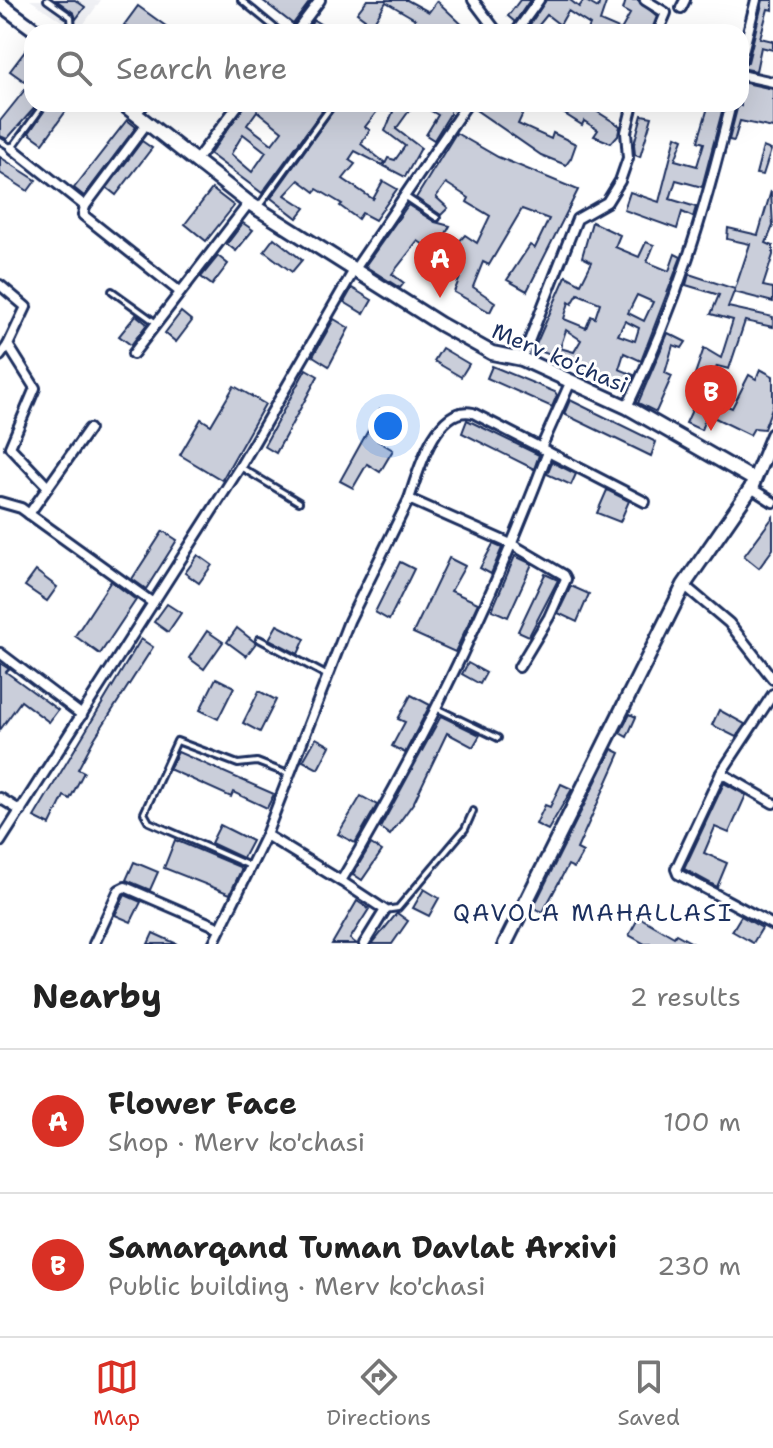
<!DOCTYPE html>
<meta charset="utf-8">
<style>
:root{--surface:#fff;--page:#f6f6f6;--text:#222;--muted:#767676;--line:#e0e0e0;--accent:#d93025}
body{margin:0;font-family:"Shantell Sans",sans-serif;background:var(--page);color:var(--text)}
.you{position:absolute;left:388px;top:426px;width:28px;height:28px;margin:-20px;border:6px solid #fff;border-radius:50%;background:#1a73e8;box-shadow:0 0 0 12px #1a73e833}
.badge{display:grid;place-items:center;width:52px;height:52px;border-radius:50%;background:var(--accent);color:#fff;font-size:26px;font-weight:700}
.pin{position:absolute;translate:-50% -66px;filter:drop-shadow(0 2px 4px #0008)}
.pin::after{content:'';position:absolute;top:42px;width:28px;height:24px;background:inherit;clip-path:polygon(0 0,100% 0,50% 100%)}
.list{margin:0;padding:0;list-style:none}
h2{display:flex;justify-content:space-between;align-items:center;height:104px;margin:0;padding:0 32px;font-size:34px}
h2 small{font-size:26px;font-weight:400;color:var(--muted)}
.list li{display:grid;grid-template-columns:52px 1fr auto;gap:24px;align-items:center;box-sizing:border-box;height:144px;padding:0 32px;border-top:2px solid var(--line)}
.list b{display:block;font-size:30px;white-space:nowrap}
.list p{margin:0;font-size:26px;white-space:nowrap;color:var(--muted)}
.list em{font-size:26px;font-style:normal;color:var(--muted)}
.icon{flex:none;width:44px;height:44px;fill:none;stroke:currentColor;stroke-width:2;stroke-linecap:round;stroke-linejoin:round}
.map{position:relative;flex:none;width:773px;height:944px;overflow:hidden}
.search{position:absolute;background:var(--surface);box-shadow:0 8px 32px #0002;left:24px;right:24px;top:24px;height:88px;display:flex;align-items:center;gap:20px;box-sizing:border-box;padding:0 28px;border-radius:24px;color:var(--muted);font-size:30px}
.sheet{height:392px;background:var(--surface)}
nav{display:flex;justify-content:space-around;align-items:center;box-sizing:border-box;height:112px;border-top:2px solid var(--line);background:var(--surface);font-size:22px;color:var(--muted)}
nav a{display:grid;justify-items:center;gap:4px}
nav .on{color:var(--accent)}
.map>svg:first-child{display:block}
.built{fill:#eff0f4}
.building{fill:#caceda;stroke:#1b2f5e;stroke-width:2;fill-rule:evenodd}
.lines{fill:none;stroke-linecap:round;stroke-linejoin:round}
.lane-casing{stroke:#1b2f5e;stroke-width:10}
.street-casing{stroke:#1b2f5e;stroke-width:14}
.secondary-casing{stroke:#1b2f5e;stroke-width:18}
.lane{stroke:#fff;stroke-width:4}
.street{stroke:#fff;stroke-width:8}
.secondary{stroke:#fff;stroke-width:12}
.labels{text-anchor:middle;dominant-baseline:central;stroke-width:6;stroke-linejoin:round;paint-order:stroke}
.street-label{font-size:22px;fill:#1b2f5e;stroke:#fff}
.neighbourhood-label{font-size:24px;letter-spacing:2px;fill:#1b2f5e;stroke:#fff}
</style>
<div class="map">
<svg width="773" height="944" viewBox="0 0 773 944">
<rect width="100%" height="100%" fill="#fff"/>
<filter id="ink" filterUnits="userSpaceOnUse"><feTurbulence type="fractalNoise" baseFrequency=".0125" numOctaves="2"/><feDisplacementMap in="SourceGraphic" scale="16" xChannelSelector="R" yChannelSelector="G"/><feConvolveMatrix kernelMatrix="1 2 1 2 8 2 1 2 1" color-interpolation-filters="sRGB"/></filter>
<g filter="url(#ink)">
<polygon class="built" points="30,0 101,0 78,32"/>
<g class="building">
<polygon points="56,0 75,0 85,7 76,19 74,13"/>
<polygon points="262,0 311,0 293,24"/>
<polygon points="367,0 407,0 429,12 437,1 470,32 406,32 415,19 386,2 368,32 355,32 365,19 357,13"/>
<polygon points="520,0 530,0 515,22 508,16"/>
<polygon points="546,0 570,0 579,7 584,0 598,8 600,0 607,0 600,21 621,30 630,14 623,10 626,0 638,0 657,16 651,32 587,32 590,25 568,11 560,25 547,15 538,26 546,32 525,32"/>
<polygon points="763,0 773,0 773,10 768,9 760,38 773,41 773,50 761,47 756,71 741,68 748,62"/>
<polygon points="138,6 174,32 134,32 124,25"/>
<polygon points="314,20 326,28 322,32 305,32"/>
<polygon points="32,42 32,70 24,81 10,71"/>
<polygon points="32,81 32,104 38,104 7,139 0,136 0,121"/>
<polygon points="741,82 773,89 773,128 740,121 734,141 729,140 738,105 741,106"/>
<polygon points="49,104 71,104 43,143 29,133"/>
<path d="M246 104H327L262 193 210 154ZM257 111 282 131 272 144 247 125ZM243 134 266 152 252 172 231 154Z"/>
<polygon points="338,104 414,104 396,129 421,148 405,177 384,166 388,158 395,160 405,146 385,131 393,112 382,105 365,127 370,130 361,144 384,162 382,165 355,151 349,160 355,164 343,179 373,199 383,181 397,189 375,220 362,213 358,219 340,206 342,204 317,189 315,192 299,180 285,195 305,208 297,218 271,198"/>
<polygon points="419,104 451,104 450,114 434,140 426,135 438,115"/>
<polygon points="474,104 512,104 525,109 518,124 551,139 553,133 576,144 571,158 566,165 541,155 473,108"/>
<polygon points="549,104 585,104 620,126 618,135 611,143 594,136 598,130 584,121 582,125"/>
<polygon points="709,104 724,104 702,187 676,180 670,199 696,207 693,217 682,212 677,229 624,210 630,192 659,202 676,136 683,139 675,160 697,166 704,143 698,141"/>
<polygon points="642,115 652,117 640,157 635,155 634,144"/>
<polygon points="127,120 136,127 84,196 74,188"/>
<polygon points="456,133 498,157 578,190 527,291 507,280 530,245 535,248 549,219 522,209 489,265 483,262 473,287 495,302 490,312 454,292 463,270 418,241 392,274 404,283 400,288 365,266 408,205 435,222 450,226 443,239 455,246 465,235 477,243 490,216 467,202 469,198 446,183 436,197 448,208 441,215 416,198"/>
<polygon points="142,141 152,148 116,195 107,188"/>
<polygon points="763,147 771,150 763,175 756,174"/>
<polygon points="0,157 36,180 28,191 0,173"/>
<polygon points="212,189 234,206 206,241 185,224"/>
<polygon points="771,191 773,226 766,243 773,246 773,255 763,286 773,288 773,302 734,292 750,244 727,239 728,228 758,235"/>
<path d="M592 222 620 235 615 247 639 257 646 242 654 245 647 262 669 271 675 254 681 257 641 361 624 353 619 369 634 375 627 391 578 365 534 349 566 276 581 284 592 262 582 257ZM578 294 600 303 595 318 591 316 586 328 564 319 569 302 572 304ZM637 295 653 302 644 321 628 313ZM625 321 639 328 635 341 618 335ZM566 330 581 340 574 352 560 348Z"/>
<polygon points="243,223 253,230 236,251 227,244"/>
<polygon points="274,238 302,260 292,272 264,251"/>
<polygon points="218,256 228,264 212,285 201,277"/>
<polygon points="689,274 735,289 728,307 773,317 773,327 745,321 729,369 717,366 711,380 725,385 718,402 732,408 749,375 756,379 760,369 773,376 773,405 764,429 754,428 750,435 707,414 701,430 686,423 704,384 693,380 704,348 721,358 733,320 711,314 719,295 686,285"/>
<polygon points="352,288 372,300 364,314 344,302"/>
<polygon points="181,312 192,321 176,342 165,333"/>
<polygon points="136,315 147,324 131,345 119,336"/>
<polygon points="334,319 349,328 329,366 313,356"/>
<polygon points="668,333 686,342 682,348 673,345 665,373 672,376 656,412 638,403"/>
<polygon points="442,348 469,364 461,377 434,361"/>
<polygon points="492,366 555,392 557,395 552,407 487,378"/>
<polygon points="306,369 318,376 276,453 264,446"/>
<polygon points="234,386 265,404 222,480 180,455 201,419 211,425"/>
<polygon points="570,400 656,442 651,456 564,414"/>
<polygon points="380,409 392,416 378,441 393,450 380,472 367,464 353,488 340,481"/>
<polygon points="467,420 539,455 534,469 462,433"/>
<polygon points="552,462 576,474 571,485 547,474"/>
<polygon points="607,490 629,501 620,522 597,513"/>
<polygon points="773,517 773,549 759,568 744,556"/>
<polygon points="163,531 177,540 146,589 132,579"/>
<polygon points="493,544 502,548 491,574 480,568"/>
<polygon points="198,555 212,565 199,583 185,573"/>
<polygon points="515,556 532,564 508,617 492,610"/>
<polygon points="449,558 465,566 451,591 478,603 455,652 413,633"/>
<polygon points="400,562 414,569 389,620 375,612"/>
<polygon points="36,571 57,587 47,601 25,586"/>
<polygon points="545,574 558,580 529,636 518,631"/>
<polygon points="111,581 136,600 100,654 75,636"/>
<polygon points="571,586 589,594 577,622 558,613"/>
<polygon points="167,604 181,613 168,632 154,622"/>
<polygon points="277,625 305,639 298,654 269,639"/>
<polygon points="237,628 256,643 246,656 227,642"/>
<polygon points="207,631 223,642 204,669 189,658"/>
<polygon points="141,639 153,647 94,739 78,769 84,772 70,799 64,796 50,825 34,817"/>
<polygon points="0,663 9,669 6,672 58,710 49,722 21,701 0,730"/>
<polygon points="468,663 486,673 480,684 462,674"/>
<polygon points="216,678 234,687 218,719 200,710"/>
<polygon points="259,691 276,700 260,732 243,723"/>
<polygon points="411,695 430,705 405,753 392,746 405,722 398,719"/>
<polygon points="719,710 745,724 736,737 712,725"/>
<polygon points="630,714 636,717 627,737 620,733"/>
<polygon points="441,716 480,735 473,747 447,733 414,802 390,835 380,828"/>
<polygon points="316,738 330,746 318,769 303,761"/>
<polygon points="612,749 620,753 577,849 583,852 574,868 568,865 543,912 533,908"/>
<polygon points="178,752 274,794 267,808 233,792 231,797 169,769"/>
<polygon points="724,783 746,795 729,833 715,827 704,853 727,863 717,887 684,869"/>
<polygon points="561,784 572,789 548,830 536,824 545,805 550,807"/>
<polygon points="361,796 377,805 355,843 338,834"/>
<polygon points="220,825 252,841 243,858 211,843"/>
<polygon points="175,840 242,868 230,894 164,868"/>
<polygon points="371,844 382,851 362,880 353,874"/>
<polygon points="134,862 158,872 150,890 126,880"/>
<polygon points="424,889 439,898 429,916 413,908"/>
<polygon points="125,895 141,902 131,922 115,915"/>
<polygon points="357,901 369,909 350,939 357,944 332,944"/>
<polygon points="397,913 408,921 392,944 372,944"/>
<polygon points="741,916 762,928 753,943 732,931"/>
<polygon points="639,917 674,937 676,934 694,944 645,944 629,935"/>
<polygon points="153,933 177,944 148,944"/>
</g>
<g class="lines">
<defs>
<g id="lane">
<polyline points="47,0 71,17 72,32"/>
<polyline points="241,0 280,32"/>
<polyline points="139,113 147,104"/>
<polyline points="0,141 12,148 44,104"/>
<polyline points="406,197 437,218"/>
<polyline points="259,206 333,104"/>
<polyline points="112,291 155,322"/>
<polyline points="242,468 299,502"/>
<polyline points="259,639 326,675"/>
<polyline points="436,708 498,738"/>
<polyline points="250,866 149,822 144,813 177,741 238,764 257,762 288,774"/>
<polyline points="385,910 398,908 465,829 473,811"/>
</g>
<g id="street">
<polyline points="473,0 497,32"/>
<polyline points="645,0 666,13 658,32"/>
<polyline points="681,8 685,0"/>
<polyline points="296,32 320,0"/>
<polyline points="516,32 539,0"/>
<polyline points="741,60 756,0"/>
<polyline points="741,75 773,82"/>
<polyline points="147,123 85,206 83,215 180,292"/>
<polyline points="12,148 85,206"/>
<polyline points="196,160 239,104"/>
<polyline points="0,285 26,307 8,345 35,388 10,447 48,487 29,514"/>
<polyline points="133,354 249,203"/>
<polyline points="0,356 8,345"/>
<polyline points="522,359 577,219 607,202 620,181 628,158 626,132 633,104"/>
<path d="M627 407C676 307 705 211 731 104"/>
<polyline points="548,452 645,502"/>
<polyline points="48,487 89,429"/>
<polyline points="751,488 773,502"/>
<path d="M409 499C418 472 436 404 473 413L541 448"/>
<polyline points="0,502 21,508 153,603 240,467 353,272 467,104"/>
<polyline points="684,585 729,623 773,679"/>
<polyline points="0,653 82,715"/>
<polyline points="773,694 721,773 676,869 678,874 773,925"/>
<polyline points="721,773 773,803"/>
<polyline points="0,798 21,811"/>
<polyline points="266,835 349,621 409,499 513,545 564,575 566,579 549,617 519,667"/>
<polyline points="0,842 153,603"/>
<polyline points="94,944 119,890 125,887 220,928"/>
<polyline points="213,944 266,835 341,881"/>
<path d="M364 944 385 910 341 881C423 744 492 601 548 452L541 448 571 381"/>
</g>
<g id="secondary">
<polyline points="0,4 38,32"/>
<polyline points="123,104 249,203 440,324 492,353 522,359 627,407 753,479"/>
<polyline points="505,944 684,585 751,488 773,435"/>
</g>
</defs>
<use href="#lane" class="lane-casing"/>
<use href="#street" class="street-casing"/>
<use href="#secondary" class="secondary-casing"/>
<use href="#lane" class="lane"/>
<use href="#street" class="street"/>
<use href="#secondary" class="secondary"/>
</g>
</g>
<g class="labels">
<g class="street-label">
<text transform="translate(560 358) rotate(23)">Merv ko'chasi</text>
</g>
<g class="neighbourhood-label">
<text x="593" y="913">QAVOLA MAHALLASI</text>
</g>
</g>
</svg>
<div class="you"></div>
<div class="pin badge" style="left:440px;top:298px">A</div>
<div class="pin badge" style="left:711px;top:431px">B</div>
<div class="search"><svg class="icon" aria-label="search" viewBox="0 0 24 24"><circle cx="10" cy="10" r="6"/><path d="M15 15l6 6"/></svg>Search here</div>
</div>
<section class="sheet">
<h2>Nearby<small>2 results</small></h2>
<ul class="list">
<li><span class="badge">A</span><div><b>Flower Face</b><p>Shop · Merv ko'chasi</p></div><em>100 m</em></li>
<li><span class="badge">B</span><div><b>Samarqand Tuman Davlat Arxivi</b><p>Public building · Merv ko'chasi</p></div><em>230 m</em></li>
</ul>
</section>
<nav>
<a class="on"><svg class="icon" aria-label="map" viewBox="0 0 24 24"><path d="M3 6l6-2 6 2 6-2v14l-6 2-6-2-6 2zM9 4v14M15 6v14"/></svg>Map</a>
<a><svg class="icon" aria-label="directions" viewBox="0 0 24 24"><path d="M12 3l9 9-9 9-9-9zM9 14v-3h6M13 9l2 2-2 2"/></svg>Directions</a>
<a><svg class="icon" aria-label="saved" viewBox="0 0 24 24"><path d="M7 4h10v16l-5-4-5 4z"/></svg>Saved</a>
</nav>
